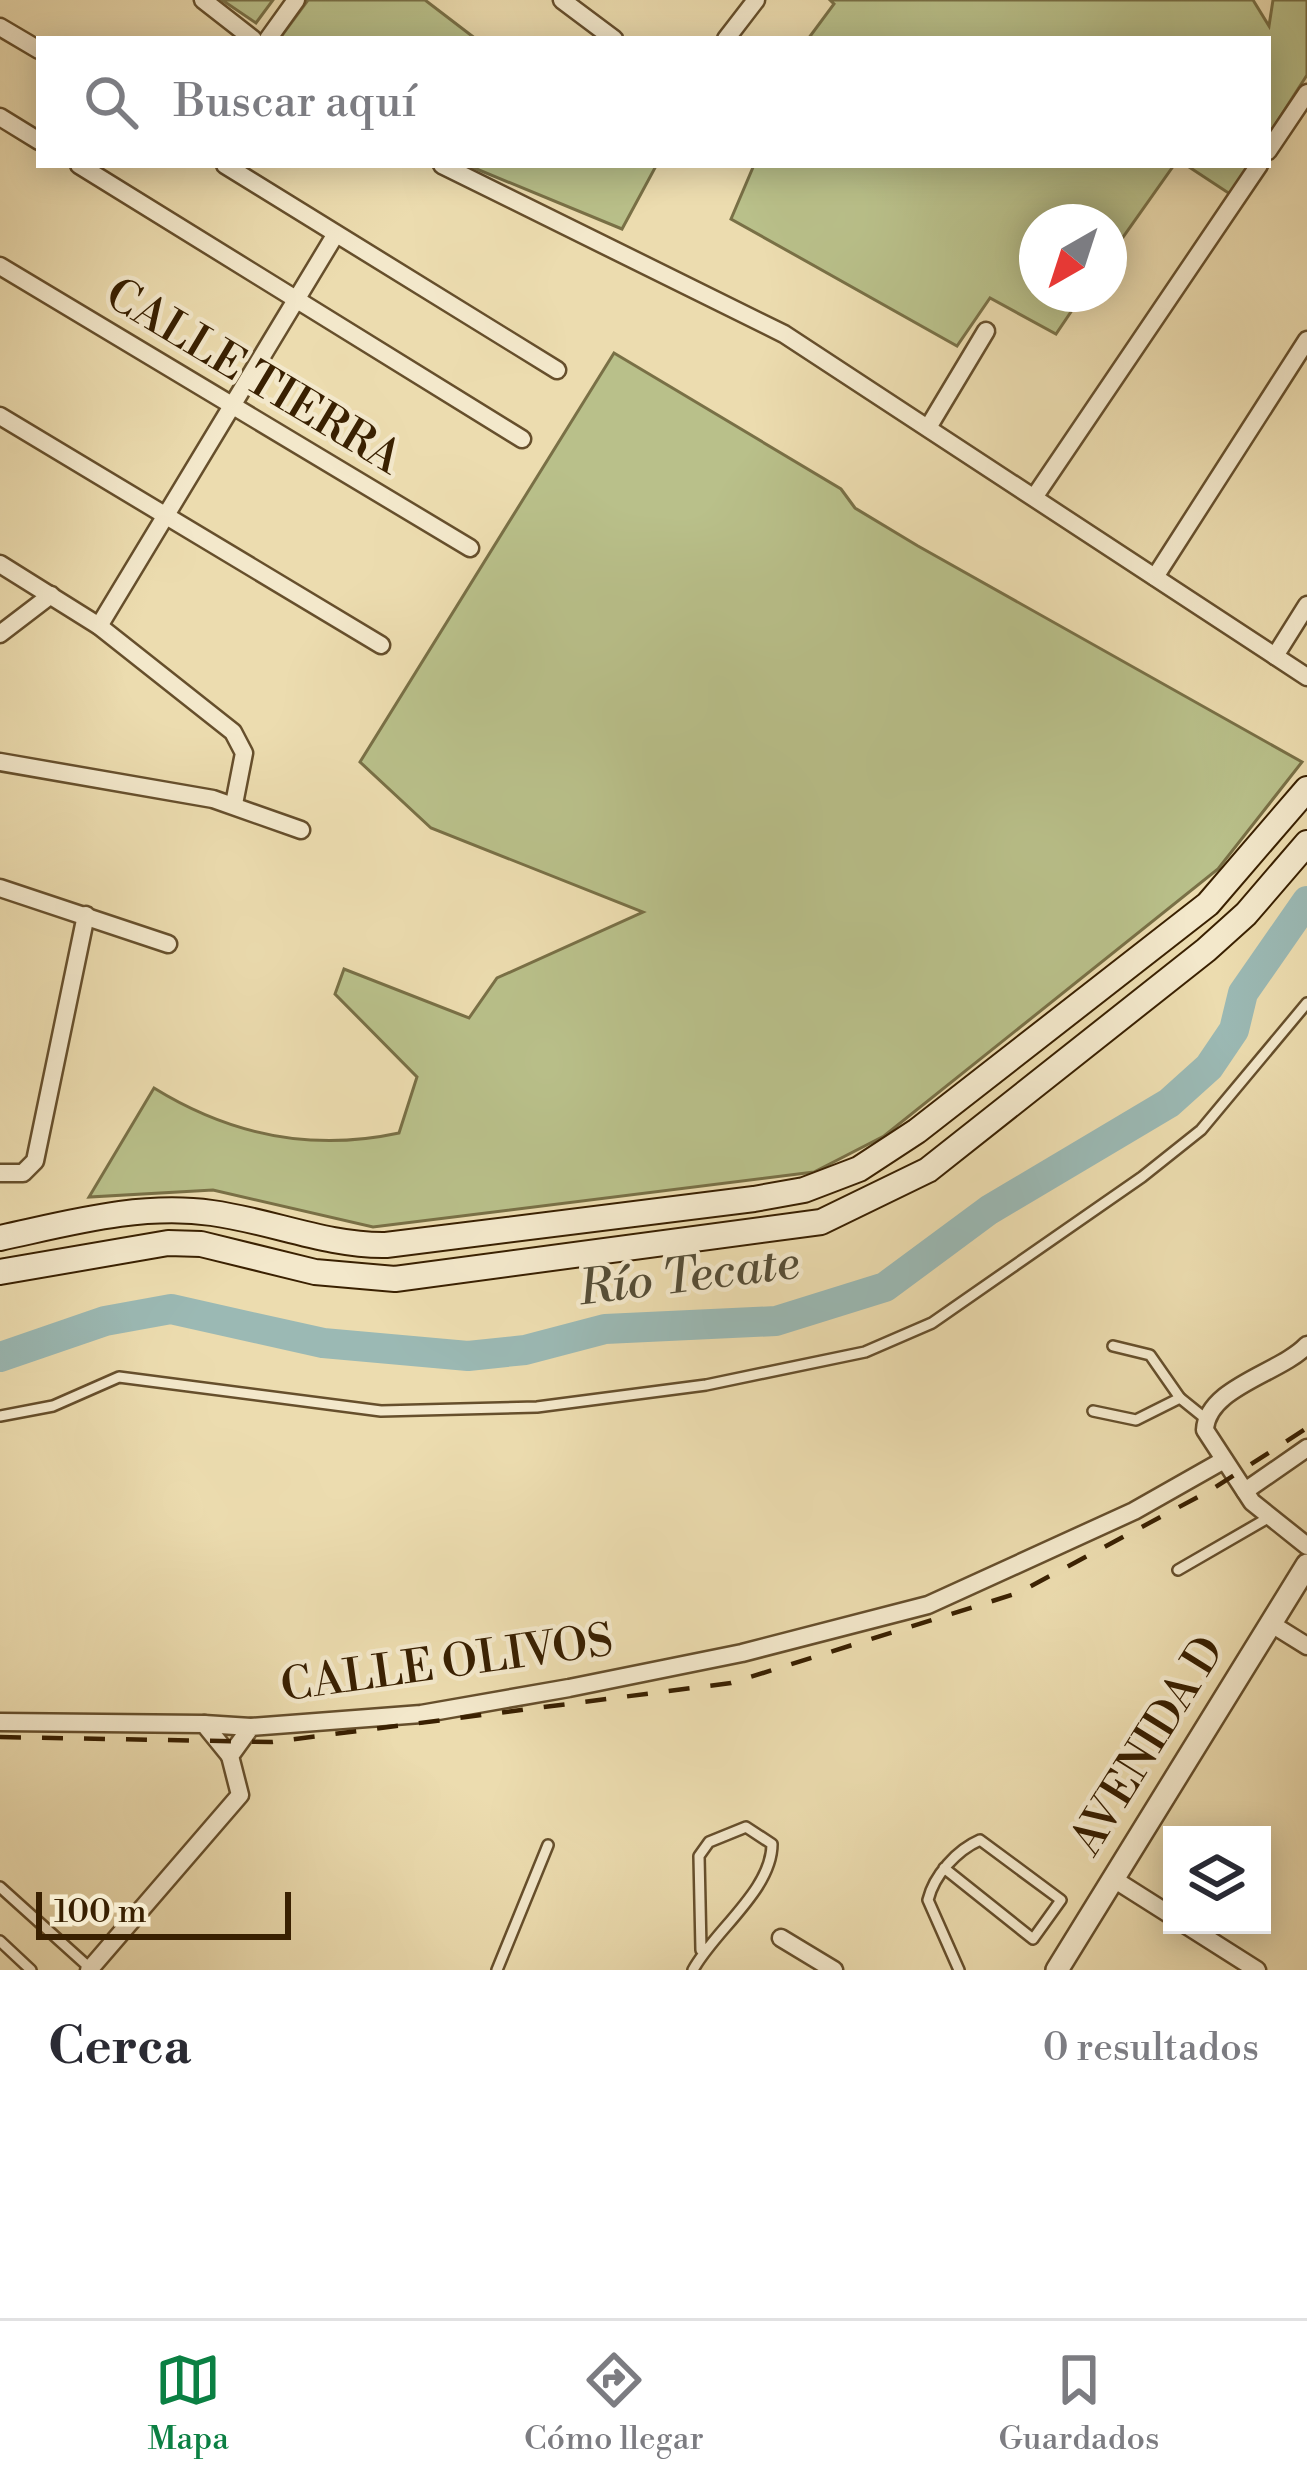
<!DOCTYPE html>
<html lang="es">
<meta charset="utf-8">
<style>
:root{--surface:#fff;--page:#f7f7f7;--text:#2b2b33;--muted:#7c7c81;--line:#e1e1e2;--accent:#0b8043}
body{margin:0;font-family:"Libre Bodoni",serif;background:var(--page);color:var(--text)}
.controls{position:absolute;right:36px;bottom:36px;display:grid;overflow:hidden;border-radius:0px;box-shadow:0 6px 30px #0003}
.controls button{width:108px;height:108px;display:grid;place-items:center;padding:0;border:0;border-bottom:3px solid var(--line);background:var(--surface);color:var(--text);font:60px sans-serif}
.compass{position:absolute;left:1019px;top:204px;width:108px;height:108px;border-radius:50%;background:var(--surface);box-shadow:0 6px 30px #0003;rotate:219deg}
.scale{position:absolute;left:36px;bottom:30px;width:255px;box-sizing:border-box;padding-left:12px;border:6px solid #392001;border-top:0;font-size:33px;line-height:42px;white-space:nowrap;color:#392001;-webkit-text-stroke:9px #f3e8cb;paint-order:stroke}
.list{margin:0;padding:0;list-style:none}
h2{display:flex;justify-content:space-between;align-items:center;height:156px;margin:0;padding:0 48px;font-size:51px}
h2 small{font-size:39px;font-weight:400;color:var(--muted)}
.icon{flex:none;width:66px;height:66px;fill:none;stroke:currentColor;stroke-width:2;stroke-linecap:round;stroke-linejoin:round}
.map{position:relative;flex:none;width:1307px;height:1970px;overflow:hidden}
.search{position:absolute;background:var(--surface);box-shadow:0 6px 30px #0003;left:36px;right:36px;top:36px;height:132px;display:flex;align-items:center;gap:30px;box-sizing:border-box;padding:0 42px;border-radius:0px;color:var(--muted);font-size:45px}
.sheet{height:348px;background:var(--surface)}
nav{display:flex;justify-content:space-around;align-items:center;box-sizing:border-box;height:168px;border-top:3px solid var(--line);background:var(--surface);font-size:33px;color:var(--muted)}
nav a{display:grid;justify-items:center;gap:6px}
nav .on{color:var(--accent)}
.map>svg:first-child{display:block}
.green{fill:#b9c08a;stroke:#797046;stroke-width:3}
.lines{fill:none;stroke-linecap:round;stroke-linejoin:round}
.river{stroke:#9bb9b4;stroke-width:30}
.service-casing{stroke:#664f2c;stroke-width:14}
.minor-casing{stroke:#664f2c;stroke-width:21}
.tertiary-casing{stroke:#664f2c;stroke-width:26}
.secondary-casing{stroke:#392001;stroke-width:28}
.service{stroke:#f3e8cb;stroke-width:9}
.minor{stroke:#f3e8cb;stroke-width:16}
.tertiary{stroke:#f3e8cb;stroke-width:21}
.secondary{stroke:#f3e8cb;stroke-width:24}
.rail{stroke:#392001;stroke-width:4.5;stroke-dasharray:21 21;stroke-linecap:butt}
.labels{text-anchor:middle;dominant-baseline:central;stroke-width:9;stroke-linejoin:round;paint-order:stroke}
.street-label{font-size:45px;fill:#392001;stroke:#f3e8cb}
.water-label{font-size:48px;font-style:italic;fill:#564e37;stroke:#f3e8cb}
</style>
<div class="map">
<svg width="1307" height="1970" viewBox="0 0 1307 1970">
<rect width="100%" height="100%" fill="#ecdcaf"/>
<filter id="stains"><feTurbulence type="fractalNoise" baseFrequency=".00167" numOctaves="4"/><feColorMatrix values="0 0 0 0 .2 0 0 0 0 .09 0 0 0 0 .02 0 0 0 .5 -.17"/></filter>
<radialGradient id="worn" r=".72"><stop offset=".6" stop-color="#630" stop-opacity="0"/><stop offset="1" stop-color="#630" stop-opacity=".3"/></radialGradient>
<g class="green">
<polygon points="222,0 273,0 256,23"/>
<polygon points="308,0 425,0 476,39 280,38"/>
<polygon points="830,0 1253,0 1269,26 1273,0 1307,0 1307,75 1268,136 1268,39 808,39 834,4"/>
<polygon points="467,165 654,165 656,166 622,229"/>
<polygon points="754,165 1174,165 1109,257 1109,222 1037,222 1037,294 1083,294 1056,334 990,298 957,346 731,219"/>
<polygon points="1186,165 1249,165 1230,194"/>
<path d="M614 353 841 489 855 508 918 546 1302 762 1218 869 884 1136 814 1172 373 1227 213 1190 89 1197 154 1088C230 1135 311 1152 399 1133L417 1077 335 994 344 969 469 1018 497 978 643 912 431 828 360 762Z"/>
</g>
<g class="lines">
<polyline class="river" points="0,1357 105,1321 171,1309 323,1343 468,1356 525,1350 605,1329 776,1321 885,1287 989,1210 1169,1103 1209,1067 1234,1030 1243,993 1307,901"/>
<defs>
<g id="service">
<polyline points="1113,1346 1150,1355 1180,1398"/>
<polyline points="1093,1411 1136,1420 1180,1398 1206,1419"/>
<polyline points="0,1416 53,1406 119,1377 381,1411 537,1407 706,1385 865,1352 932,1323 1142,1177 1201,1130 1307,1003"/>
<polyline points="1178,1570 1268,1518"/>
<path d="M944 1868 1033 1939 1061 1900 980 1840C957 1850 934 1875 928 1900L959 1970"/>
<polyline points="0,1887 91,1969"/>
<polyline points="0,1941 31,1970"/>
<polyline points="497,1970 548,1845"/>
<path d="M693 1970C714 1931 772 1890 772 1844L746 1827 709 1842 699 1856 701 1950"/>
</g>
<g id="minor">
<polyline points="203,0 253,39"/>
<polyline points="562,0 614,39"/>
<polyline points="0,27 39,50"/>
<polyline points="268,39 296,0"/>
<polyline points="726,39 756,0"/>
<polyline points="0,117 39,141"/>
<polyline points="1268,151 1307,93"/>
<polyline points="79,165 522,439"/>
<polyline points="225,165 557,370"/>
<polyline points="442,165 784,334 1307,677"/>
<polyline points="0,266 470,548"/>
<polyline points="0,416 381,645"/>
<polyline points="929,426 986,331"/>
<polyline points="1035,496 1259,165"/>
<polyline points="0,564 99,626 233,732 244,753 234,804"/>
<polyline points="1155,577 1307,340"/>
<polyline points="99,626 334,237"/>
<polyline points="0,634 51,595"/>
<polyline points="1275,656 1307,605"/>
<polyline points="0,762 213,799 301,830"/>
<polyline points="0,888 168,944"/>
<polyline points="0,1173 23,1173 35,1161 86,915"/>
<path d="M1307 1345C1281 1373 1207 1387 1205 1430L1252 1502 1307 1546"/>
<polyline points="1245,1491 1307,1448"/>
<polyline points="1270,1623 1307,1646"/>
<polyline points="0,1722 204,1724 230,1756"/>
<polyline points="204,1724 251,1727"/>
<polyline points="1112,1878 1172,1916"/>
<polyline points="1186,1925 1257,1970"/>
<polyline points="781,1938 834,1970"/>
<polyline points="89,1970 240,1795 230,1756 251,1727 421,1714 569,1688 742,1653 928,1605 1134,1511 1224,1460"/>
</g>
<polyline id="tertiary" points="1057,1970 1307,1565"/>
<g id="secondary">
<path d="M0 1238C70 1223 140 1203 212 1213 271 1221 327 1246 386 1245L754 1199 804 1190 859 1169 917 1131 1208 904 1307 789"/>
<polyline points="0,1272 168,1243 201,1244 315,1272 395,1279 821,1222 928,1170 1206,950 1246,914 1307,843"/>
</g>
</defs>
<use href="#service" class="service-casing"/>
<use href="#minor" class="minor-casing"/>
<use href="#tertiary" class="tertiary-casing"/>
<use href="#secondary" class="secondary-casing"/>
<use href="#service" class="service"/>
<use href="#minor" class="minor"/>
<use href="#tertiary" class="tertiary"/>
<use href="#secondary" class="secondary"/>
<polyline class="rail" points="0,1737 272,1742 731,1683 1018,1593 1211,1490 1307,1428"/>
</g>
<g class="labels">
<g class="street-label">
<text transform="translate(253 377) rotate(31)">CALLE TIERRA</text>
<text transform="translate(447 1664) rotate(-8)">CALLE OLIVOS</text>
<text transform="translate(1148 1746) rotate(-58)">AVENIDA D</text>
</g>
<g class="water-label">
<text transform="translate(689 1277) rotate(-7)">Río Tecate</text>
</g>
</g>
<rect width="100%" height="100%" filter="url(#stains)"/>
<rect width="100%" height="100%" fill="url(#worn)"/>
</svg>
<div class="controls">
<button><svg class="icon" aria-label="layers" viewBox="0 0 24 24"><path d="M12 4l9 5-9 5-9-5zM3 14l9 5 9-5"/></svg></button>
</div>
<svg class="compass" viewBox="-18 -18 36 36"><path d="M0-13l5 13h-10z" fill="#e53935"/><path d="M0 13l5-13h-10z" fill="#7c7c81"/></svg>
<div class="scale">100 m</div>
<div class="search"><svg class="icon" aria-label="search" viewBox="0 0 24 24"><circle cx="10" cy="10" r="6"/><path d="M15 15l6 6"/></svg>Buscar aquí</div>
</div>
<section class="sheet">
<h2>Cerca<small>0 resultados</small></h2>
<ul class="list">
</ul>
</section>
<nav>
<a class="on"><svg class="icon" aria-label="map" viewBox="0 0 24 24"><path d="M3 6l6-2 6 2 6-2v14l-6 2-6-2-6 2zM9 4v14M15 6v14"/></svg>Mapa</a>
<a><svg class="icon" aria-label="directions" viewBox="0 0 24 24"><path d="M12 3l9 9-9 9-9-9zM9 14v-3h6M13 9l2 2-2 2"/></svg>Cómo llegar</a>
<a><svg class="icon" aria-label="saved" viewBox="0 0 24 24"><path d="M7 4h10v16l-5-4-5 4z"/></svg>Guardados</a>
</nav>
